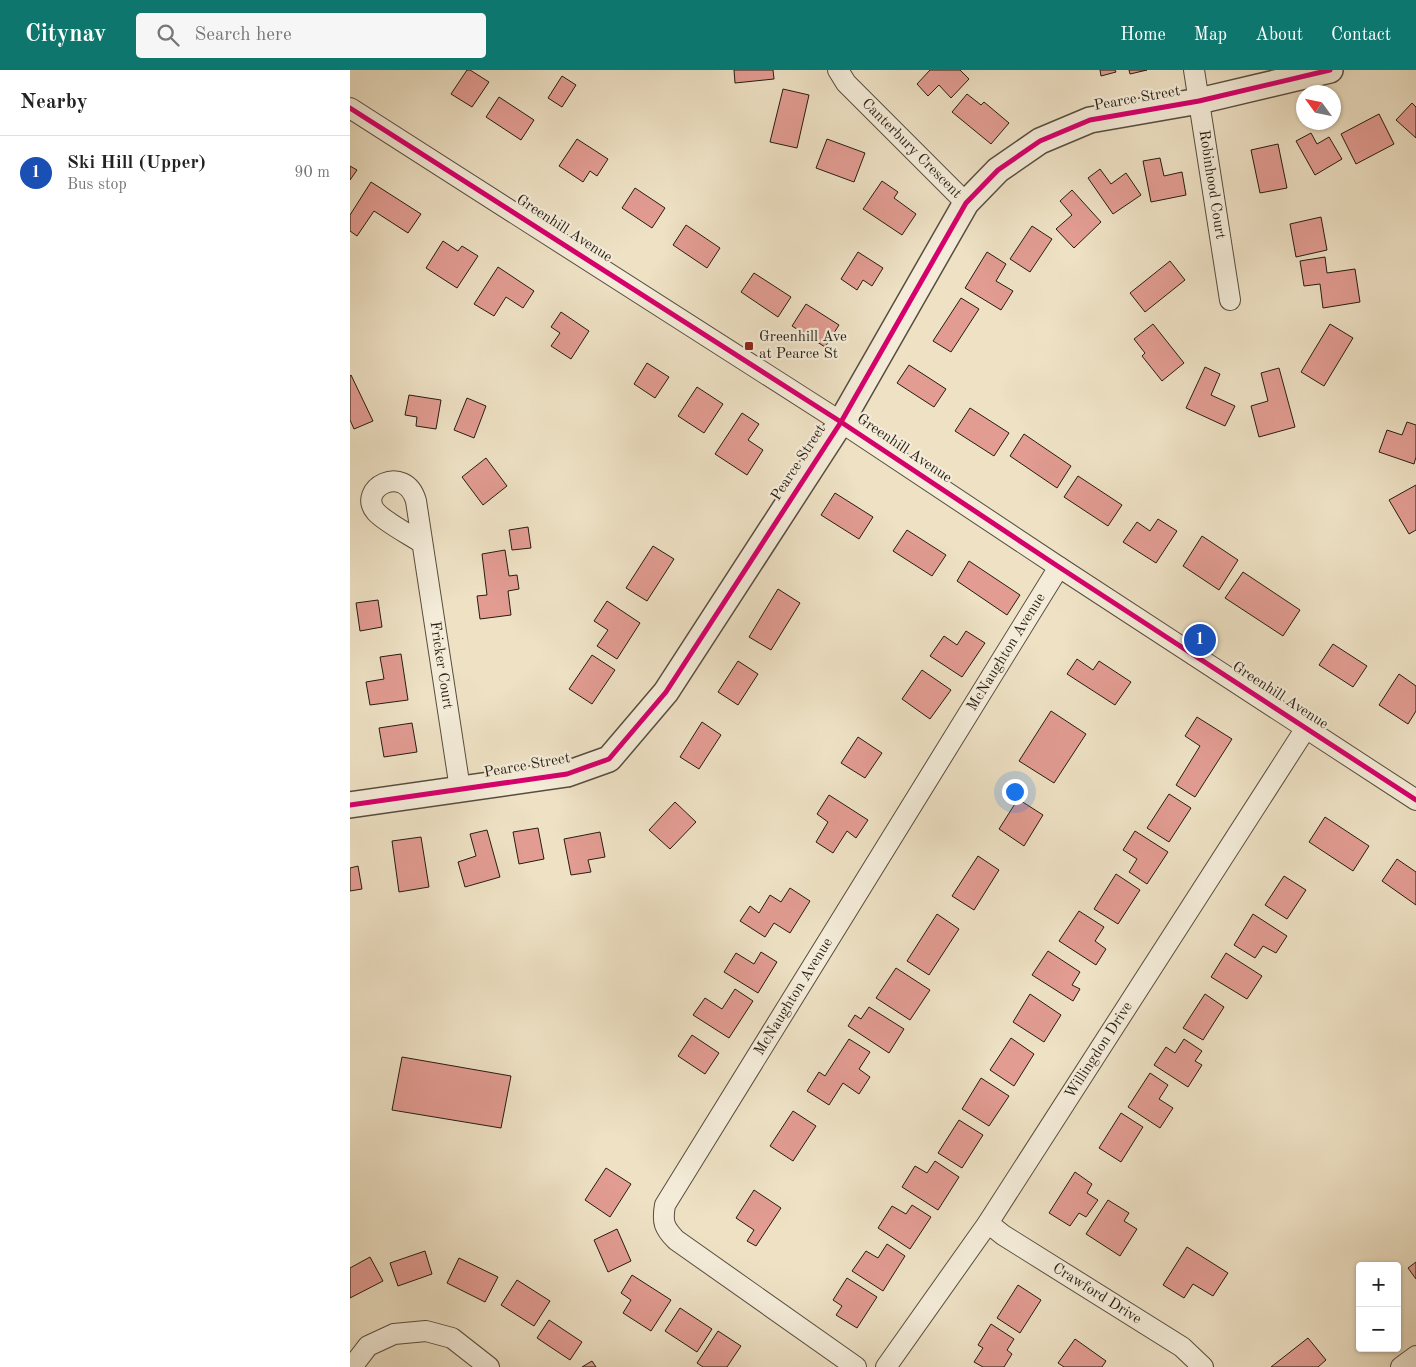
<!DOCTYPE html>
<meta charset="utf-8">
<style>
:root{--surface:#fff;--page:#f6f6f6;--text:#222;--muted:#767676;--line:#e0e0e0;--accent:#0f766e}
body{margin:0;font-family:"Old Standard TT",serif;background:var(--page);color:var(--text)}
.controls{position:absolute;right:15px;bottom:15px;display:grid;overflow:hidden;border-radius:5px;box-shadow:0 1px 4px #0004}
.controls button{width:45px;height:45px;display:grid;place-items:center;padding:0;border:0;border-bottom:1px solid var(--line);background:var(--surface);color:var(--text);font:25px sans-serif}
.compass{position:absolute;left:946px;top:15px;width:45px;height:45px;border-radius:50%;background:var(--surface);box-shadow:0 1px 4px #0004;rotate:303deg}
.you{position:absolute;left:664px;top:721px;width:18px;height:18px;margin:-12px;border:4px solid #fff;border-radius:50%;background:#1a73e8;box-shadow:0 0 0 8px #1a73e833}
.badge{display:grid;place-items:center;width:32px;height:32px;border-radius:50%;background:var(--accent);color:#fff;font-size:16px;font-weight:700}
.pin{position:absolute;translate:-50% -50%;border:2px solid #fff;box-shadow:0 1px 5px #0006}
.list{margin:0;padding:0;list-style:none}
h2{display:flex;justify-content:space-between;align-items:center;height:65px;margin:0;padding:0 20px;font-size:21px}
h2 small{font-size:16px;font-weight:400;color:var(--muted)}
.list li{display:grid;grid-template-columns:32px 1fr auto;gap:15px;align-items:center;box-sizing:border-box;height:75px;padding:0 20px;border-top:1px solid var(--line)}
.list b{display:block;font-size:19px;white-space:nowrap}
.list p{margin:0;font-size:16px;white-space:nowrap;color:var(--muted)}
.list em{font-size:16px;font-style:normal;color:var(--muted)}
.icon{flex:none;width:28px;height:28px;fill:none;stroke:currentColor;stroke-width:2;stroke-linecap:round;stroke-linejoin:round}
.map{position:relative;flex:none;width:1066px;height:1297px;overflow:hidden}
header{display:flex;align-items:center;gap:30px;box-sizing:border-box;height:70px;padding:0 25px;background:var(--accent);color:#fff}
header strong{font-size:24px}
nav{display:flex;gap:28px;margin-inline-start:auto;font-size:18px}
.search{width:350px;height:45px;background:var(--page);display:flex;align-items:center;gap:12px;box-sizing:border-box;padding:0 18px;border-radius:5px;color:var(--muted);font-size:19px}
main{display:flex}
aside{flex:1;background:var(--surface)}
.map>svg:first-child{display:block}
.building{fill:#e29c92;stroke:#261c11}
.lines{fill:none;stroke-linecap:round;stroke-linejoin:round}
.minor-casing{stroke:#584d3e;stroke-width:22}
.tertiary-casing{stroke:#584d3e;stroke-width:28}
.minor{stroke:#f4ecd9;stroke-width:20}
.tertiary{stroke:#f4ecd9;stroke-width:25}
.cycleway-casing{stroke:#f4ecd9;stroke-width:8}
.cycleway{stroke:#d6006c;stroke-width:5}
.poi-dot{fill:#8f2418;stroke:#f4ecd9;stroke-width:2}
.labels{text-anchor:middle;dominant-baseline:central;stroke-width:4.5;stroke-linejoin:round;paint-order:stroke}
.street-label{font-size:15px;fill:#261c11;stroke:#f4ecd9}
.poi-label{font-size:15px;fill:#261c11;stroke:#f4ecd9;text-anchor:start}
</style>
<header>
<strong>Citynav</strong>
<div class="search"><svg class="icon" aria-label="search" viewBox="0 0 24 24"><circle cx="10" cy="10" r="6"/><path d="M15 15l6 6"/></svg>Search here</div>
<nav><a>Home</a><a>Map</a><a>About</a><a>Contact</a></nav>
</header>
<main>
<aside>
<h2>Nearby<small></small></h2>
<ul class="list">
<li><span class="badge" style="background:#1a4fb4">1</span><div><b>Ski Hill (Upper)</b><p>Bus stop</p></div><em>90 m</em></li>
</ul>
</aside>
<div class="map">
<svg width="1066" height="1297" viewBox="0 0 1066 1297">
<rect width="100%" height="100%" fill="#eee1c4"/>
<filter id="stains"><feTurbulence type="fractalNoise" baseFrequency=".004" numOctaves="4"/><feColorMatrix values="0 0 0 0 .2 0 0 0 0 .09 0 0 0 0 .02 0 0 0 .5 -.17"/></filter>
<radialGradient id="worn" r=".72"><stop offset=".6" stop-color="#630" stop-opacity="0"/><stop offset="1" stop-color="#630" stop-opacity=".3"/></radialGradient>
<g class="building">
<polygon points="117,0 120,0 139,12 122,37 101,24"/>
<polygon points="384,0 423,0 424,9 385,13"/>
<polygon points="580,0 610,0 619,9 601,28 589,15 578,26 567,14"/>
<polygon points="750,0 765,0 766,2 751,6"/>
<polygon points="779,0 797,0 780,4"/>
<polygon points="212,6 226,15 212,37 198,28"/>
<polygon points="433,19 459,25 447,78 420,72"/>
<polygon points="617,24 631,35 634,32 659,53 641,74 602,42"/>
<polygon points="149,27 184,50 171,70 136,47"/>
<polygon points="1062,33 1066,37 1066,68 1046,50"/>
<polygon points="1029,44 1044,74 1006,94 991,64"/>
<polygon points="961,63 967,74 979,67 992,89 965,105 946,71"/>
<polygon points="227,69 258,89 247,106 240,101 233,112 209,96"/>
<polygon points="477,69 515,83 504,112 466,98"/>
<polygon points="928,74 937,118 910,123 901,80"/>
<polygon points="810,88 814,106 832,102 836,125 801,132 793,91"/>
<polygon points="0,96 7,100 0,110"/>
<polygon points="750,99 761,114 776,103 791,125 763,144 738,108"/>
<polygon points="532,111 548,122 544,128 566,144 552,165 513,139"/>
<polygon points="21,112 71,144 58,163 24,141 7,166 0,161 0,145"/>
<polygon points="285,118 315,138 302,158 272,138"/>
<polygon points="722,120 751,152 724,178 706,159 722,145 710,131"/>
<polygon points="971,147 977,180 946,187 940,154"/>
<polygon points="336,155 370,178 357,198 323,175"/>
<polygon points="682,156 702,169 680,202 660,189"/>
<polygon points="93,171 108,181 112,176 128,186 107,218 76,198"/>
<polygon points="508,182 533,198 522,216 513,210 507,220 491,209"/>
<polygon points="637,182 656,194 646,211 663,221 651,240 615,218"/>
<polygon points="975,187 977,203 1005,199 1010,232 973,238 970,214 954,216 950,191"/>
<polygon points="820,191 835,210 795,242 780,223"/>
<polygon points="148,197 184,221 173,238 156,227 144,246 124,234"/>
<polygon points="404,203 441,227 428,247 391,222"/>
<polygon points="611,228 629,239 601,282 583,271"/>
<polygon points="456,234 489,255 475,277 442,256"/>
<polygon points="211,242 239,261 221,289 201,276 210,263 201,257"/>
<polygon points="803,254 834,293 812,311 792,286 795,283 784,269"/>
<polygon points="980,254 1003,268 974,316 951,302"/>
<polygon points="297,293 319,307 305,328 284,314"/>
<polygon points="559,295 596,319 584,337 547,313"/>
<polygon points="855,297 870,304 861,325 885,336 875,356 836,338"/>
<polygon points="929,298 945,357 909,367 901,336 918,331 911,303"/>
<polygon points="1,305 23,351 4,359 0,350 0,306"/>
<polygon points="347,317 373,334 354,363 328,346"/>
<polygon points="59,325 91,330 86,359 66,356 67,347 55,345"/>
<polygon points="117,328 136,336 124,368 104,360"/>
<polygon points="620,338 659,363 644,386 605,361"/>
<polygon points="392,343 409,354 398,370 413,380 397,405 365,384"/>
<polygon points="1057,352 1066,355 1066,387 1064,394 1029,382 1037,360 1052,365"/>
<polygon points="674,364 721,396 707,418 660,386"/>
<polygon points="136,388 157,416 133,435 112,407"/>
<polygon points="728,406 772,435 758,456 714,427"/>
<polygon points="1066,415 1066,460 1059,464 1039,430"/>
<polygon points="485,423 523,447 509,469 471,445"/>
<polygon points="808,449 827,461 806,493 773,472 787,452 800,461"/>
<polygon points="178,457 181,478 162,480 159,460"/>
<polygon points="557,460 596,485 582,506 543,481"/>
<polygon points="852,466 888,490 869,520 833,496"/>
<polygon points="303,476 324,489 297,531 276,518"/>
<polygon points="155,480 159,506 167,505 169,519 158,521 161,545 130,549 127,526 137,525 132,484"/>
<polygon points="619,491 670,525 657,545 607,511"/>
<polygon points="893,502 950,540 933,566 875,528"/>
<polygon points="428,519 450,533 421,580 399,567"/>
<polygon points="28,530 32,557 10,561 6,533"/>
<polygon points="257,531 290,553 267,589 247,576 258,560 244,551"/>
<polygon points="616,561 635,573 612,607 580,586 594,566 607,575"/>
<polygon points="983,574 1017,596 1003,617 969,595"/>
<polygon points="51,584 58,630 20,635 16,612 34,609 30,587"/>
<polygon points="242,585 265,600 242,634 219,619"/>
<polygon points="727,589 743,600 749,591 781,612 765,635 717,604"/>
<polygon points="388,591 408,604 388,635 368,622"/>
<polygon points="572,600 601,620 580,649 552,629"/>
<polygon points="1049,604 1066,616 1066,641 1058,654 1029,635"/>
<polygon points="701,641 736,664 704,713 669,691"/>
<polygon points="847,647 882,669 845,727 826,715 850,676 835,666"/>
<polygon points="352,652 371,665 349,699 330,687"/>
<polygon points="62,653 67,682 34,687 29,658"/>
<polygon points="508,667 532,683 515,708 491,693"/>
<polygon points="819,724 841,738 819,772 797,758"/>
<polygon points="479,725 518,750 506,768 497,761 483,783 466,772 478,752 467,744"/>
<polygon points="668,729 693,745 674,776 649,759"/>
<polygon points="325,732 346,752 320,779 299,760"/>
<polygon points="975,747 1019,776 1003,801 959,772"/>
<polygon points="188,758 194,789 169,794 163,762"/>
<polygon points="137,760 150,807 115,817 108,792 126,786 120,764"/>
<polygon points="785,761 818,782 797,814 779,802 787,789 773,780"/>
<polygon points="250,762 255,787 238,790 241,802 221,805 214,769"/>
<polygon points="71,767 79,817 49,822 42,771"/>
<polygon points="628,786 649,800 624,840 602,826"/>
<polygon points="1047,789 1066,802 1066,835 1032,811"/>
<polygon points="8,796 12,819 0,821 0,798"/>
<polygon points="766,804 790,820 768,854 744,839"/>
<polygon points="934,806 956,820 937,849 915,835"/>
<polygon points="440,818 460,831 440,863 424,853 415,867 390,851 400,836 409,843 420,825 431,832"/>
<polygon points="729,841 754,857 745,871 756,879 746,895 709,871"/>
<polygon points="587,844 609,859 579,905 557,891"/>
<polygon points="903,844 937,866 926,883 913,876 905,888 884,875"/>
<polygon points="698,881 730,902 722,915 730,919 723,931 682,905"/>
<polygon points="411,882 427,892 408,923 374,902 386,883 404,894"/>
<polygon points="876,883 912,906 897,929 861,907"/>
<polygon points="546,898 580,920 560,950 526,928"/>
<polygon points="385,919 403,931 379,968 343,945 355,928 372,939"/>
<polygon points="680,924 711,945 694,972 663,952"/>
<polygon points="855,924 874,937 853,970 833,958"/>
<polygon points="519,937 554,959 539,983 498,956 505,945 511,949"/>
<polygon points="342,965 369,983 355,1004 328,986"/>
<polygon points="661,968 684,984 664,1016 640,1000"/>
<polygon points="499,969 520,982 509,999 520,1007 509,1024 493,1013 479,1035 457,1021 469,1002 475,1006"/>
<polygon points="834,969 852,981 845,991 852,995 838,1017 804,995 816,977 825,983"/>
<polygon points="52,987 161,1006 151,1058 42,1040"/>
<polygon points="800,1003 818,1015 809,1029 823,1038 810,1058 778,1037"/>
<polygon points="631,1008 659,1026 639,1056 612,1039"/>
<polygon points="443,1041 466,1056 443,1091 420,1076"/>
<polygon points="771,1043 793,1057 771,1092 749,1078"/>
<polygon points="609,1050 633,1065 612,1098 588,1083"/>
<polygon points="585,1091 609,1107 588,1140 552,1117 565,1096 577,1103"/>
<polygon points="256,1098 281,1114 260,1147 235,1130"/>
<polygon points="725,1102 742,1114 737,1123 748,1130 736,1147 729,1143 720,1156 699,1143"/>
<polygon points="404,1120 431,1138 406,1176 397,1171 404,1160 386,1148"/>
<polygon points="758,1130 779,1143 774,1151 787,1159 770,1186 736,1164"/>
<polygon points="562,1135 581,1147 560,1179 528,1158 542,1136 556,1144"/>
<polygon points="267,1159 281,1191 258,1202 244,1170"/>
<polygon points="537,1174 555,1186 533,1221 502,1201 516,1181 528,1188"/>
<polygon points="837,1177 878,1203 863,1226 843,1214 834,1228 813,1215"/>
<polygon points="75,1181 82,1204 48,1216 40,1193"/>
<polygon points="20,1187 33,1211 0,1228 0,1198"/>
<polygon points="109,1188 148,1207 135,1232 97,1213"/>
<polygon points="1066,1192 1066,1209 1058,1198"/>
<polygon points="282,1205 321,1230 301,1261 273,1243 281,1230 271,1223"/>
<polygon points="497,1208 527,1227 507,1258 486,1245 492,1236 483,1230"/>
<polygon points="167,1210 200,1231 184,1256 151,1235"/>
<polygon points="668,1215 691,1230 670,1263 647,1248"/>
<polygon points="330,1238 362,1259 347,1282 315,1261"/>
<polygon points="199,1250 232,1272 220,1290 187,1268"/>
<polygon points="641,1254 664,1269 657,1280 662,1284 654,1297 633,1297 624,1292 633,1278 628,1275"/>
<polygon points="368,1261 391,1276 377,1297 353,1297 347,1293"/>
<polygon points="958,1268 976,1290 968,1297 921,1297"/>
<polygon points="725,1269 756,1291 752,1297 714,1297 708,1293"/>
<polygon points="242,1291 246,1297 232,1297"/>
</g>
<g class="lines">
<defs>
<g id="minor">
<path id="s1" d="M488 0 496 13 616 133"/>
<path id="s2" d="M844 0 880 230"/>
<polyline points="0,38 491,352 709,497 1066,730"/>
<path id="s3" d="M72 473C60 465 35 452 26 442 6 419 55 392 66 431L110 719"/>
<path id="s4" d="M638 1153 653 1165 832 1277 853 1297"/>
<polyline points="2,1297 18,1276 44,1264 76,1261 102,1268 139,1297"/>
<path id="s5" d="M506 1297 326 1170C314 1158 312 1152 315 1135L709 497"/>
<path id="s6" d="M536 1297 638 1153 956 658"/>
<polyline points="1051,1297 1066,1286"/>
</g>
<polyline id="tertiary" points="0,735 217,704 259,689 316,622 491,352 616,133 648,100 690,71 740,50 849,31 980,0"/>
</defs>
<use href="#minor" class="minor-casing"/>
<use href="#tertiary" class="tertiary-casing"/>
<use href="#minor" class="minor"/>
<use href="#tertiary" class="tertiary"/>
<defs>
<g id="cycleway">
<polyline points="0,38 491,352 709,497 1066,730"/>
<polyline points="0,735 217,704 259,689 316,622 491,352 616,133 648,100 690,71 740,50 849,31 980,0"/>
</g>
</defs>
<use href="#cycleway" class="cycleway-casing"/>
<use href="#cycleway" class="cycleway"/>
</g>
<rect class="poi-dot" x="394" y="271" width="10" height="10" rx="2.5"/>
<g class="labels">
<g class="street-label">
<text transform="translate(787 29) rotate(-10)">Pearce Street</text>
<text stroke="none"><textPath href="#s1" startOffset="108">Canterbury Crescent</textPath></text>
<text stroke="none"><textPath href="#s2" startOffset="116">Robinhood Court</textPath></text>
<text transform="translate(214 159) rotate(33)">Greenhill Avenue</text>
<text transform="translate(554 379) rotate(34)">Greenhill Avenue</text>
<text transform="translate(449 393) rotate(-57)">Pearce Street</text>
<text stroke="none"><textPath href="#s5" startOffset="909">McNaughton Avenue</textPath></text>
<text stroke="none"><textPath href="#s3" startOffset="299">Fricker Court</textPath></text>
<text transform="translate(930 626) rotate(33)">Greenhill Avenue</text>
<text transform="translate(177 696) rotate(-10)">Pearce Street</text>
<text stroke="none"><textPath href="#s5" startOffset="504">McNaughton Avenue</textPath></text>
<text stroke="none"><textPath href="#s6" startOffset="382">Willingdon Drive</textPath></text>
<text stroke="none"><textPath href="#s4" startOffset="130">Crawford Drive</textPath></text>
</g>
<g class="poi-label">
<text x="409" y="267">Greenhill Ave<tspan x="409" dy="17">at Pearce St</tspan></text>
</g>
</g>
<rect width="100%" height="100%" filter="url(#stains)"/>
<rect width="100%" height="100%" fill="url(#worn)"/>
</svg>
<div class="controls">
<button>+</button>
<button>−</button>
</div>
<svg class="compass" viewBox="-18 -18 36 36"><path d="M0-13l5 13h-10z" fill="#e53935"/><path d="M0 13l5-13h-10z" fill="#767676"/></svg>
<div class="you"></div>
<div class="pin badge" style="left:850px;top:570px;background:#1a4fb4">1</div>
</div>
</main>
